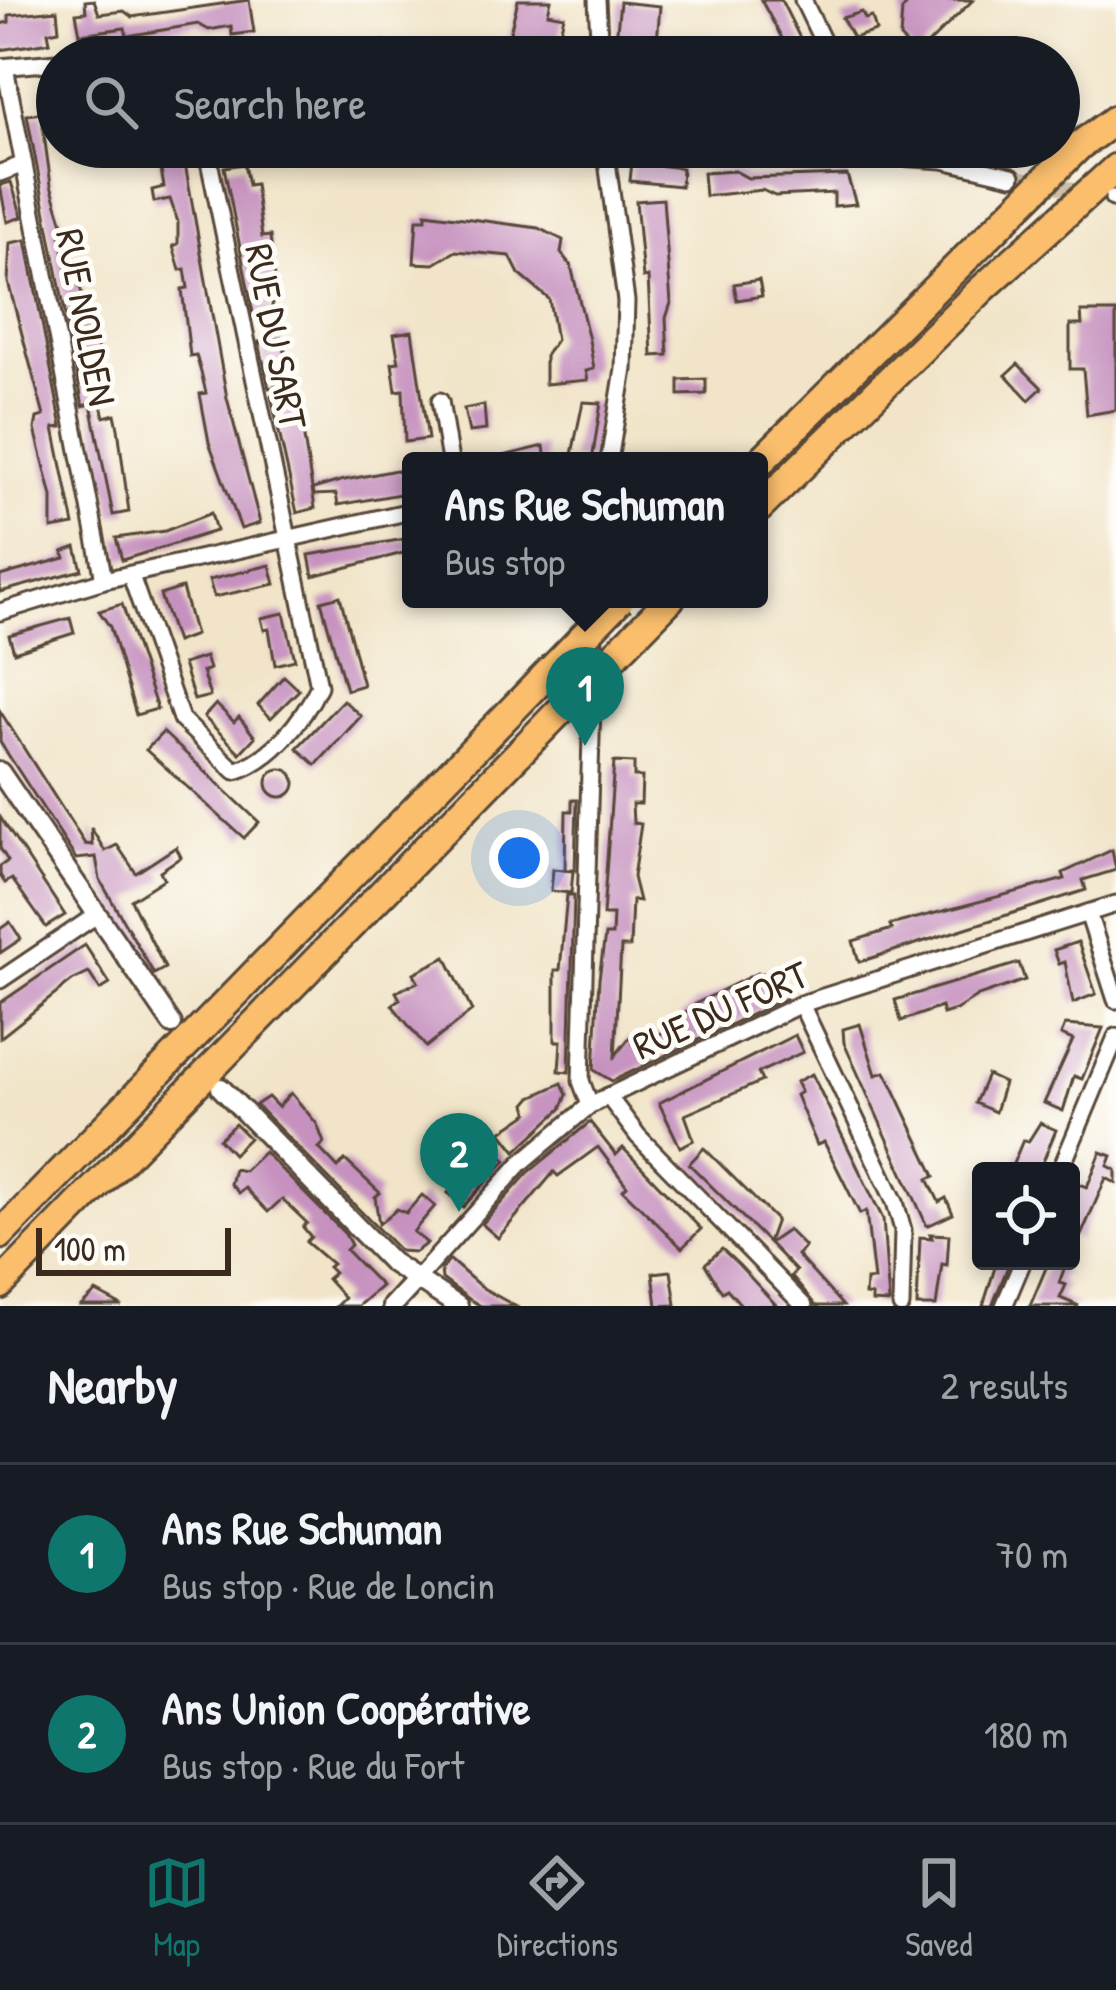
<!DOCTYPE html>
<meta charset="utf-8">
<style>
:root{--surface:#171b24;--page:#20242c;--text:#f1f3f6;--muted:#9ea1a6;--line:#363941;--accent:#0f766e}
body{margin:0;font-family:"Patrick Hand",sans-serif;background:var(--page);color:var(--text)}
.controls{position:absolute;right:36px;bottom:36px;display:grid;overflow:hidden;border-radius:12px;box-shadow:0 6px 18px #0003}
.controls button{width:108px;height:108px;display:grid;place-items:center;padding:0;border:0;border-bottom:3px solid var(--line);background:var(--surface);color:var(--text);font:60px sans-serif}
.scale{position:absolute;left:36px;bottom:30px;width:195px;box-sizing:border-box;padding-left:12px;border:6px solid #3b2a1e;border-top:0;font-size:33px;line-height:42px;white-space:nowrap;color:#3b2a1e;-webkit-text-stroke:9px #fdfcf7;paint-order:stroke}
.you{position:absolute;left:519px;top:858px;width:42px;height:42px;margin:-30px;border:9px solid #fff;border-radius:50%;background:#1a73e8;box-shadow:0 0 0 18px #1a73e833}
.badge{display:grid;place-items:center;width:78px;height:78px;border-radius:50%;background:var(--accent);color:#fff;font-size:39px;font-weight:700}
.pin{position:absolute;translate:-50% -99px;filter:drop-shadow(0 3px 6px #0008)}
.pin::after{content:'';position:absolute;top:63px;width:42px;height:36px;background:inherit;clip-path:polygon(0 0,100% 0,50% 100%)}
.popup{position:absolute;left:402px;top:452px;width:366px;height:156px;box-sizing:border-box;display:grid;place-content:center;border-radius:12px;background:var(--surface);filter:drop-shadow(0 3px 9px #0005);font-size:39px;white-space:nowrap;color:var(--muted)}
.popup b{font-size:45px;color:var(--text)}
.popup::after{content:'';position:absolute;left:50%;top:100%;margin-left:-24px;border:24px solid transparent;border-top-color:var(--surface)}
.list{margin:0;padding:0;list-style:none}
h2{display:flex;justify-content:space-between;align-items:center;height:156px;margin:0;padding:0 48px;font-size:51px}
h2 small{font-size:39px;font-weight:400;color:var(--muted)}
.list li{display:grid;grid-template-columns:78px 1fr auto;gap:36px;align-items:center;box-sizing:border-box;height:180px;padding:0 48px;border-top:3px solid var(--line)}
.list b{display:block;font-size:45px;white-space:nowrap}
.list p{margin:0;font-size:39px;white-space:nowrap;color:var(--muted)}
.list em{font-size:39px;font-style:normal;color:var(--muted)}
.icon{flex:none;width:66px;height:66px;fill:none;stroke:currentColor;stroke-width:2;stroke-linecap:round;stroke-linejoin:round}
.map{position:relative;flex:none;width:1116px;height:1306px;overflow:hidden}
.search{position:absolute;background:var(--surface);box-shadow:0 6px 18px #0003;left:36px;right:36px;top:36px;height:132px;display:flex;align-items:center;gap:30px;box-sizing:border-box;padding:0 42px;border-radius:66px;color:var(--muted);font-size:45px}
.sheet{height:516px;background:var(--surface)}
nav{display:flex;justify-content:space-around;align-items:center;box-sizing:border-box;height:168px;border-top:3px solid var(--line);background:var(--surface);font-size:33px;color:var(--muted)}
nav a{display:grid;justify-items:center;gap:6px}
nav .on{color:var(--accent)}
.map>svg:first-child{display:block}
.building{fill:#c691bf}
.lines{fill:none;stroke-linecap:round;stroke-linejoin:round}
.minor-tunnel{stroke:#cdbfa6;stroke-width:15;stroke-dasharray:15 8;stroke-linecap:butt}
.minor-casing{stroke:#564638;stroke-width:21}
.tertiary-casing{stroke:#564638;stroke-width:24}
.motorway-casing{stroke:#564638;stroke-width:33}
.minor{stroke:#fff;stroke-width:15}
.tertiary{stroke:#fff;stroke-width:18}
.motorway{stroke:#fabe6d;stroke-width:27}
.motorway-bridge-casing{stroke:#564638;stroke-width:33;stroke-linecap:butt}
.motorway-bridge{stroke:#fabe6d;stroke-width:27}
.labels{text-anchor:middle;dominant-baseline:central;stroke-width:10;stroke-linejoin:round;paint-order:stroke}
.street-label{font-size:39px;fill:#3b2a1e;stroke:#fdfcf7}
</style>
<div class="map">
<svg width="1116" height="1306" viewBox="0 0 1116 1306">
<rect width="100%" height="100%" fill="#fdfcf7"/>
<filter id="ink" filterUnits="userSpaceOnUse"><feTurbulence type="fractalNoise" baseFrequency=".00833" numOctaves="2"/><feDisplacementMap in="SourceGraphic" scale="24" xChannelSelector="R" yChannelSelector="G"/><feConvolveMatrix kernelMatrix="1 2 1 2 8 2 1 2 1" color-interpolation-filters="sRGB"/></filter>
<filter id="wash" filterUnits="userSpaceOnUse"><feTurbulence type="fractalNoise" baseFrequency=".004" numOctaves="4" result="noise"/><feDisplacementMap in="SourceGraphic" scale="48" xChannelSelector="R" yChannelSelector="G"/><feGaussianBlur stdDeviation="2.7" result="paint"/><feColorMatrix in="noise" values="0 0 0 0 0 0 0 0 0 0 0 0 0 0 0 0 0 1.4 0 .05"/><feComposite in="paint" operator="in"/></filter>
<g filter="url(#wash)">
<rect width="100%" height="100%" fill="#f1e4c8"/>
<g id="blocks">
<g class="building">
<polygon points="94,0 99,14 124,11 132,17 249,0 254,32 232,35 231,26 209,30 198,24 127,36 125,28 80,34 76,13 86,12 85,1"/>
<polygon points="518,0 551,0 548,13 564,16 556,48 578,57 504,57"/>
<polygon points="761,0 781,0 803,44 789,51"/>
<polygon points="911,0 973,0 917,55 900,38 902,10"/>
<polygon points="620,2 660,6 657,42 632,37 626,51 615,49"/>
<polygon points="57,10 59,30 48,32 50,42 0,50 0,24 9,22 9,15"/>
<polygon points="862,12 865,19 872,17 876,31 853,38 842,18"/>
<polygon points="384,41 385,57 352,57 351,43"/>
<polygon points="41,113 51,185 65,230 60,231 68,275 79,284 95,337 102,374 94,376 104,417 115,414 118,428 129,512 113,515 91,404 83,406 27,115"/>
<polygon points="157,147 182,147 227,398 260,523 241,529 209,442 200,394 206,393 202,376 196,355 190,356 182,289 188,288 185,269 180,270 173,246 178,244 178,222 170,199 154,202 152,190 164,187"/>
<polygon points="632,162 682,168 681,186 630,181"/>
<polygon points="244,164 248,185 255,184 262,237 270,236 275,279 271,316 254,318 224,167"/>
<polygon points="735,171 748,178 847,175 856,204 834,206 834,193 775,196 762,190 705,196 703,173"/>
<polygon points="11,182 22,217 7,222 0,185"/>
<polygon points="663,199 671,303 666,318 668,355 652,356 648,277 643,278 636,201"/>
<polygon points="426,213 538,228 563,240 561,253 571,266 589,340 594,369 586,371 588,380 545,384 545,356 556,340 549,299 519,274 510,256 456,251 434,264 414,263 417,219 426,219"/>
<polygon points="26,240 62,427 54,428 74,525 52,529 52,497 35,429 37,418 44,416 8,282 10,243"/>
<polygon points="759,280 762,296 737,300 734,284"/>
<polygon points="1081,312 1116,312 1116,410 1087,415 1083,369 1070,369 1070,325 1082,325"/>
<polygon points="412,331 428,439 405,442 403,390 396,391 392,363 399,362 394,334"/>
<polygon points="282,338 288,366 281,376 285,398 292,397 301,419 315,508 297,513 271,396 278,386 269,388 259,342"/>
<polygon points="1018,364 1042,388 1029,400 1006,375"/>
<polygon points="706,379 706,394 679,395 679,380"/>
<polygon points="583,402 601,403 592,461 571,459"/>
<polygon points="484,405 486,430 469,432 464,409"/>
<polygon points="544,446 546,461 504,461 503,456"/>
<polygon points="396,470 411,474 411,492 338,505 336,494 314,495 313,489 340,481"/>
<polygon points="211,513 216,531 122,560 116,538 165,531"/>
<polygon points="411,538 411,551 313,576 309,555"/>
<polygon points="76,547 82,570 0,592 0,576 65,558 63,552"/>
<polygon points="270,565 275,584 214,597 209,580"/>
<polygon points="182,588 195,635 176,642 160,595"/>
<polygon points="340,596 363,685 346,690 321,601"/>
<polygon points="122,604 157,709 136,715 110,627 99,611"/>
<polygon points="284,613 295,660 275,665 269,629 264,630 261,618"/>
<polygon points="70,618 74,633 14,652 9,635"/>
<polygon points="205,657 209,669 202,672 210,696 194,700 183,664"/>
<polygon points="284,676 299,690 271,718 258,705"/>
<polygon points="343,700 361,716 316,765 297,748"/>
<polygon points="216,704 234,722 239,717 255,737 240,753 204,717"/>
<polygon points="0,711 85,844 92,845 91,828 105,851 117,845 136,873 176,847 181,857 160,871 164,879 131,900 165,968 154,974 100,880 96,857 76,859 35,796 0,742"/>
<polygon points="163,732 259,822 244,838 146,750"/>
<polygon points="614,762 634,763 634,777 642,777 641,804 632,804 633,823 641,824 633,877 639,901 632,900 630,947 621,947 615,1056 630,1037 635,1046 664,1032 695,1004 757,973 778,974 786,998 612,1081 594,1070 599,979 605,935 612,935 613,915 603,915"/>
<circle cx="281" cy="783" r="14"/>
<polygon points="572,800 577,800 575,870 565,870 566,811 572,811"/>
<polygon points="0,817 65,915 46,927 12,879 5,883 0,875 0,866 8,861 0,848"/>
<polygon points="1112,850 1116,870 1083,880 1086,890 859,962 853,941 892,929 890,925 1065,879 1063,873"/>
<polygon points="553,869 573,871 571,893 551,891"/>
<polygon points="567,895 574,895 569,1072 559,1071 561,1041 555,1041 555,970 560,970"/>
<polygon points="10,922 21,939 0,953 0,929"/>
<polygon points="1078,942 1096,994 1073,1003 1065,962 1059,964 1054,950"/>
<polygon points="85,945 110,984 100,990 89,973 72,981 0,1038 0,1003"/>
<polygon points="446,957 472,1011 426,1047 392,1005 400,999 396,992 418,982 414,973"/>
<polygon points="1019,963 1025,980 978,996 956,1010 943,1014 941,1007 901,1021 895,1000"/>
<polygon points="860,1024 876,1075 885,1072 892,1085 935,1176 928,1179 939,1202 946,1198 953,1214 927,1226 844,1043 843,1029"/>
<polygon points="1065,1025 1103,1028 1082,1079 1074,1076 1063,1111 1044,1103 1073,1040 1061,1035"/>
<polygon points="795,1035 803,1052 758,1073 762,1081 685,1115 694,1140 680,1147 659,1103"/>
<polygon points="812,1074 883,1219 889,1303 872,1302 872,1296 865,1295 866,1280 874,1280 866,1211 860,1214 824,1142 817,1145 796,1095 801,1092 796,1082"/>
<polygon points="987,1075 1004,1083 995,1112 975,1103"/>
<polygon points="562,1083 567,1095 561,1109 516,1151 501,1132 529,1113 526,1104 532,1097"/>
<polygon points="291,1093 317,1124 324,1143 319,1148 338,1168 345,1160 380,1193 375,1197 379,1224 397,1209 406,1213 422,1195 435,1206 413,1232 427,1243 415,1252 400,1251 256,1105 268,1097 278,1107"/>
<polygon points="590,1122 616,1155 623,1148 701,1229 682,1248 623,1190 627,1186 598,1147 558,1176 554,1172 498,1238 482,1224 529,1172"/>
<polygon points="1040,1123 1056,1130 1039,1171 1010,1171 1023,1140 1028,1142"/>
<polygon points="235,1124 249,1138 233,1154 219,1139"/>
<polygon points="477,1130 483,1153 491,1146 506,1160 463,1207 448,1193 471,1167 474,1156 462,1145"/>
<polygon points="704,1148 776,1220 768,1242 689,1164"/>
<polygon points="264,1152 345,1234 351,1245 346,1250 381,1286 358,1306 336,1306 344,1298 327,1279 334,1273 328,1267 332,1264 306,1242 311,1237 303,1227 307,1223 282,1199 268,1212 245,1188 239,1193 230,1184 234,1169 244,1171"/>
<polygon points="1101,1152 1112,1156 1108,1166 1116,1170 1116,1183 1106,1178 1079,1240 1071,1237 1071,1205 1079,1184 1087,1187"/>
<polygon points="788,1230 805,1247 797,1255 843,1306 816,1306 791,1276 796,1271 769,1243"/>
<polygon points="930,1234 949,1235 947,1265 942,1264 936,1306 917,1306 920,1237 932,1238"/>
<polygon points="722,1249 739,1265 777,1306 742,1306 727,1289 722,1292 705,1264"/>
<polygon points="450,1260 481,1287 515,1306 481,1306 469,1299 442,1279 441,1270"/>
<polygon points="997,1261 1010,1261 992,1306 983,1306"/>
<polygon points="1049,1261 1067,1261 1059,1283 1066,1285 1060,1298 1079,1306 1030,1306"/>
<polygon points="671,1271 676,1305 657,1306 653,1273"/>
<polygon points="96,1292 122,1306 81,1306"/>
</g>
</g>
</g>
<g filter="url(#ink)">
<use href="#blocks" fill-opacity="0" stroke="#564638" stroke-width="3"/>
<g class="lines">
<g class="minor-tunnel">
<polyline points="1012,176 1093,194"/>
<polyline points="0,1306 1,1306"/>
</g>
<defs>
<g id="minor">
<polyline points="597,0 600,57"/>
<polyline points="803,0 824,44 824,57"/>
<polyline points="115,57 173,52 190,57"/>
<polyline points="0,67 57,62"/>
<polyline points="5,67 104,580"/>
<polyline points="605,147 626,301 624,369 609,461"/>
<polyline points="752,147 943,160 1012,176"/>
<polyline points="0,173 24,164"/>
<polyline points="1113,198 1116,199"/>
<polyline points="440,401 450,461"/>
<path d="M131 576 181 719 235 771C272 760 303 720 319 686L206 147"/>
<polyline points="0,612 104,580 411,511"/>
<polyline points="1088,913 1116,1000"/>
<polyline points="0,980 95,916"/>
<polyline points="801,1004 895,1202 903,1230 901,1306"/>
<polyline points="608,1096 638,1136 804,1306"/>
<polyline points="590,1105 581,1081 595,599"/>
<polyline points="1060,1171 1116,1037"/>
<polyline points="416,1280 521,1163 590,1105 801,1004 1116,904"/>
<polyline points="1004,1306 1023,1261"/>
</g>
<g id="tertiary">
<polyline points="0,772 172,1024"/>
<polyline points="221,1088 391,1262 458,1306"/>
<polyline points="392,1306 416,1280"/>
</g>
<g id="motorway">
<polyline points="759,463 1080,145 1116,119"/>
<polyline points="759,508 981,290 1116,168"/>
<polyline points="628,642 670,599"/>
<polyline points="0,1235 553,668"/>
<polyline points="0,1285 557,714"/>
</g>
</defs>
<use href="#minor" class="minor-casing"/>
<use href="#tertiary" class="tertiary-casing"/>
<use href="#motorway" class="motorway-casing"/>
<use href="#minor" class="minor"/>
<use href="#tertiary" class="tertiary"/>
<use href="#motorway" class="motorway"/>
<defs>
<g id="motorway-bridge">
<polyline points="553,668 620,599"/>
<polyline points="557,714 628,642"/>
</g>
</defs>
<use href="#motorway-bridge" class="motorway-bridge-casing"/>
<use href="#motorway-bridge" class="motorway-bridge"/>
</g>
</g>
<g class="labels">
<g class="street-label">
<text transform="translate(87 317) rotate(79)">RUE NOLDEN</text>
<text transform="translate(277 336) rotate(79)">RUE DU SART</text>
<text transform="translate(720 1009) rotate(-24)">RUE DU FORT</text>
</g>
</g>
</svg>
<div class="controls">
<button><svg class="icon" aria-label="locate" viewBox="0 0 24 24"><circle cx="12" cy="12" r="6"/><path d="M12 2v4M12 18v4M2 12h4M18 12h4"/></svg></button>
</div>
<div class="scale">100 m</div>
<div class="you"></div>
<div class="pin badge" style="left:585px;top:746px">1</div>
<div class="popup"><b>Ans Rue Schuman</b>Bus stop</div>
<div class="pin badge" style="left:459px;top:1212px">2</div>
<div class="search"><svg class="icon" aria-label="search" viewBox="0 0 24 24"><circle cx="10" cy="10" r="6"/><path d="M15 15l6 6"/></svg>Search here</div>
</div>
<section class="sheet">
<h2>Nearby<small>2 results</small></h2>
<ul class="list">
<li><span class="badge">1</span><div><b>Ans Rue Schuman</b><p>Bus stop · Rue de Loncin</p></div><em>70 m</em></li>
<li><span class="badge">2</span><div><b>Ans Union Coopérative</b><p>Bus stop · Rue du Fort</p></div><em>180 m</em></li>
</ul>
</section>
<nav>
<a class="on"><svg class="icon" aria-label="map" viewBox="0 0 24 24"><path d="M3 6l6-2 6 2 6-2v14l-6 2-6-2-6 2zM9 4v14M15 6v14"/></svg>Map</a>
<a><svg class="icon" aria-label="directions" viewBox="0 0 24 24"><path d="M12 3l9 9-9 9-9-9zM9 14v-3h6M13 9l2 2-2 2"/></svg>Directions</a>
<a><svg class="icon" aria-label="saved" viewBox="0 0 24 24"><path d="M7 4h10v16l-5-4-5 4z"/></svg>Saved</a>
</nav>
